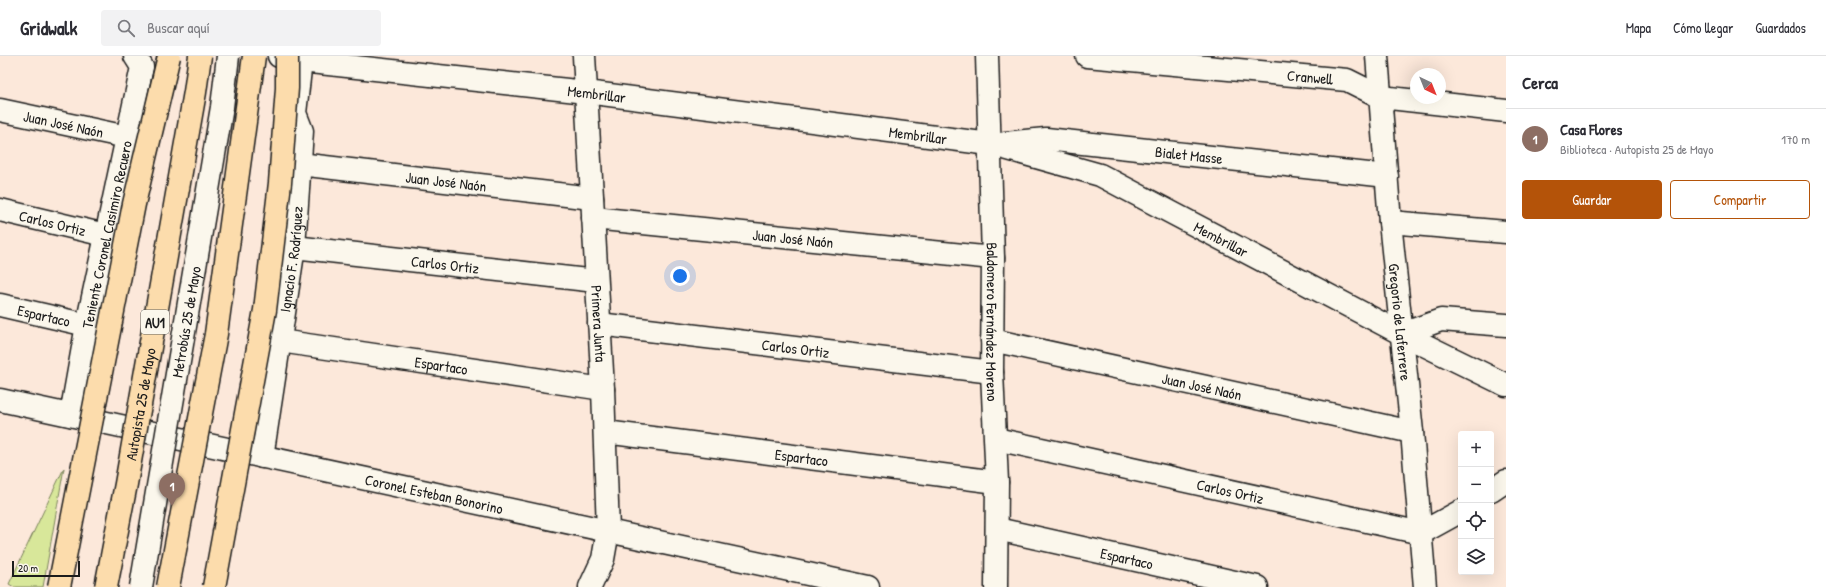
<!DOCTYPE html>
<html lang="es">
<meta charset="utf-8">
<style>
:root{--surface:#fff;--page:#f2f2f3;--text:#2b2b33;--muted:#7c7c81;--line:#e1e1e2;--accent:#b45309}
body{margin:0;font-family:"Patrick Hand",sans-serif;background:var(--page);color:var(--text)}
.controls{position:absolute;right:12px;bottom:12px;display:grid;overflow:hidden;border-radius:4px;box-shadow:0 4px 16px #0002}
.controls button{width:36px;height:36px;display:grid;place-items:center;padding:0;border:0;border-bottom:1px solid var(--line);background:var(--surface);color:var(--text);font:20px sans-serif}
.compass{position:absolute;left:1410px;top:12px;width:36px;height:36px;border-radius:50%;background:var(--surface);box-shadow:0 4px 16px #0002;rotate:137deg}
.scale{position:absolute;left:12px;bottom:10px;width:68px;box-sizing:border-box;padding-left:4px;border:2px solid #1c1c1c;border-top:0;font-size:11px;line-height:14px;white-space:nowrap;color:#1c1c1c;-webkit-text-stroke:3px #fbf7ec;paint-order:stroke}
.you{position:absolute;left:680px;top:220px;width:14px;height:14px;margin:-10px;border:3px solid #fff;border-radius:50%;background:#1a73e8;box-shadow:0 0 0 6px #1a73e833}
.badge{display:grid;place-items:center;width:26px;height:26px;border-radius:50%;background:var(--accent);color:#fff;font-size:13px;font-weight:700}
.pin{position:absolute;translate:-50% -33px;filter:drop-shadow(0 1px 2px #0008)}
.pin::after{content:'';position:absolute;top:21px;width:14px;height:12px;background:inherit;clip-path:polygon(0 0,100% 0,50% 100%)}
.list{margin:0;padding:0;list-style:none}
h2{display:flex;justify-content:space-between;align-items:center;height:52px;margin:0;padding:0 16px;font-size:17px}
h2 small{font-size:13px;font-weight:400;color:var(--muted)}
.list li{display:grid;grid-template-columns:26px 1fr auto;gap:12px;align-items:center;box-sizing:border-box;height:60px;padding:0 16px;border-top:1px solid var(--line)}
.list b{display:block;font-size:15px;white-space:nowrap}
.list p{margin:0;font-size:13px;white-space:nowrap;color:var(--muted)}
.list em{font-size:13px;font-style:normal;color:var(--muted)}
.actions{display:flex;gap:8px;padding:12px 16px}
.actions a{flex:1;padding:9px 0;border:1px solid var(--accent);border-radius:4px;text-align:center;font-size:14px;color:var(--accent)}
.actions .main{background:var(--accent);color:#fff}
.icon{flex:none;width:22px;height:22px;fill:none;stroke:currentColor;stroke-width:2;stroke-linecap:round;stroke-linejoin:round}
.map{position:relative;flex:none;width:1506px;height:531px;overflow:hidden}
header{display:flex;align-items:center;gap:24px;box-sizing:border-box;height:56px;padding:0 20px;background:var(--surface);border-bottom:1px solid var(--line)}
header strong{font-size:19px}
nav{display:flex;gap:22px;margin-inline-start:auto;font-size:14px}
.search{width:280px;height:36px;background:var(--page);display:flex;align-items:center;gap:10px;box-sizing:border-box;padding:0 14px;border-radius:4px;color:var(--muted);font-size:15px}
main{display:flex}
aside{flex:1;background:var(--surface)}
.map>svg:first-child{display:block}
.green{fill:#d8e79a;stroke:#7a825b}
.lines{fill:none;stroke-linecap:round;stroke-linejoin:round}
.minor-casing{stroke:#1c1c1c;stroke-width:25}
.minor{stroke:#fbf7ec;stroke-width:22}
.minor-bridge-casing{stroke:#1c1c1c;stroke-width:25;stroke-linecap:butt}
.highway-bridge-casing{stroke:#1c1c1c;stroke-width:25;stroke-linecap:butt}
.minor-bridge{stroke:#fbf7ec;stroke-width:22}
.highway-bridge{stroke:#fcdcac;stroke-width:22}
.labels{text-anchor:middle;dominant-baseline:central;stroke-width:3;stroke-linejoin:round;paint-order:stroke}
.shield{fill:#fbf7ec;stroke:#5f5e5a;stroke-width:1}
.shield-label{font-size:14px;font-weight:bold;fill:#1c1c1c}
.street-label{font-size:15px;fill:#1c1c1c;stroke:#fbf7ec}
</style>
<header>
<strong>Gridwalk</strong>
<div class="search"><svg class="icon" aria-label="search" viewBox="0 0 24 24"><circle cx="10" cy="10" r="6"/><path d="M15 15l6 6"/></svg>Buscar aquí</div>
<nav><a>Mapa</a><a>Cómo llegar</a><a>Guardados</a></nav>
</header>
<main>
<div class="map">
<svg width="1506" height="531" viewBox="0 0 1506 531">
<rect width="100%" height="100%" fill="#fce8da"/>
<filter id="ink" filterUnits="userSpaceOnUse"><feTurbulence type="fractalNoise" baseFrequency=".025" numOctaves="2"/><feDisplacementMap in="SourceGraphic" scale="8" xChannelSelector="R" yChannelSelector="G"/><feConvolveMatrix kernelMatrix="1 2 1 2 8 2 1 2 1" color-interpolation-filters="sRGB"/></filter>
<g filter="url(#ink)">
<polygon class="green" points="64,412 43,531 14,531 9,528"/>
<g class="lines">
<defs>
<g id="minor">
<path id="s1" d="M279 0 301 5 586 36 990 88 1100 119 1402 278 1506 329"/>
<path id="s2" d="M584 0 603 333 608 475 603 503 590 531"/>
<path id="s3" d="M987 0 993 202 992 316 997 426 996 531"/>
<path id="s4" d="M1087 0 1347 24 1381 41 1506 55"/>
<path id="s5" d="M1377 0 1390 166 1412 376 1425 531"/>
<path id="s6" d="M0 54 127 81"/>
<path id="s7" d="M1005 87 1046 83 1387 120"/>
<path id="s8" d="M299 108 592 142"/>
<path id="s9" d="M0 154 105 179"/>
<path id="s10" d="M593 162 993 202"/>
<polyline points="1390,166 1506,176"/>
<path id="s11" d="M294 191 596 225"/>
<path id="s12" d="M0 249 87 269"/>
<path id="s13" d="M599 268 992 316"/>
<polyline points="1402,278 1441,264 1506,269"/>
<path id="s14" d="M992 284 1412 376"/>
<path id="s15" d="M280 285 603 333"/>
<path id="s16" d="M0 344 868 531"/>
<path id="s17" d="M71 359 87 269 142 11 135 0"/>
<path id="s18" d="M605 376 997 426"/>
<path id="s19" d="M996 383 1421 477 1461 455"/>
<path id="s20" d="M262 401 294 191 302 75 295 57 301 5"/>
<polyline points="1491,435 1506,425"/>
<path id="s21" d="M997 473 1257 531"/>
</g>
</defs>
<use href="#minor" class="minor-casing"/>
<use href="#minor" class="minor"/>
<defs>
<g id="minor-bridge">
<path id="s22" d="M141 531 222 51 228 0"/>
</g>
<g id="highway-bridge">
<polyline points="59,531 134,148 169,0"/>
<path id="s23" d="M106 531 126 428 195 36 200 0"/>
<polyline points="168,531 216,278 254,0"/>
<polyline points="214,531 265,254 280,127 287,32 287,0"/>
</g>
</defs>
<use href="#minor-bridge" class="minor-bridge-casing"/>
<use href="#highway-bridge" class="highway-bridge-casing"/>
<use href="#minor-bridge" class="minor-bridge"/>
<use href="#highway-bridge" class="highway-bridge"/>
</g>
</g>
<g class="labels">
<rect class="shield" x="141" y="254" width="28" height="24" rx="3"/>
<g class="shield-label">
<text x="155" y="266">AU1</text>
</g>
<g class="street-label">
<text stroke="none"><textPath href="#s4" startOffset="224">Cranwell</textPath></text>
<text stroke="none"><textPath href="#s1" startOffset="320">Membrillar</textPath></text>
<text stroke="none"><textPath href="#s6" startOffset="65">Juan José Naón</textPath></text>
<text stroke="none"><textPath href="#s1" startOffset="644">Membrillar</textPath></text>
<text stroke="none"><textPath href="#s7" startOffset="185">Bialet Masse</textPath></text>
<text stroke="none"><textPath href="#s8" startOffset="148">Juan José Naón</textPath></text>
<text stroke="none"><textPath href="#s9" startOffset="54">Carlos Ortiz</textPath></text>
<text stroke="none"><textPath href="#s17" startOffset="184">Teniente Coronel Casimiro Recuero</textPath></text>
<text stroke="none"><textPath href="#s10" startOffset="201">Juan José Naón</textPath></text>
<text stroke="none"><textPath href="#s1" startOffset="968">Membrillar</textPath></text>
<text stroke="none"><textPath href="#s20" startOffset="200">Ignacio F. Rodríguez</textPath></text>
<text stroke="none"><textPath href="#s11" startOffset="152">Carlos Ortiz</textPath></text>
<text stroke="none"><textPath href="#s12" startOffset="45">Espartaco</textPath></text>
<text stroke="none"><textPath href="#s22" startOffset="269">Metrobús 25 de Mayo</textPath></text>
<text stroke="none"><textPath href="#s3" startOffset="266">Baldomero Fernández Moreno</textPath></text>
<text stroke="none"><textPath href="#s5" startOffset="267">Gregorio de Laferrere</textPath></text>
<text stroke="none"><textPath href="#s2" startOffset="268">Primera Junta</textPath></text>
<text stroke="none"><textPath href="#s13" startOffset="198">Carlos Ortiz</textPath></text>
<text stroke="none"><textPath href="#s15" startOffset="163">Espartaco</textPath></text>
<text stroke="none"><textPath href="#s14" startOffset="215">Juan José Naón</textPath></text>
<text stroke="none"><textPath href="#s23" startOffset="186">Autopista 25 de Mayo</textPath></text>
<text stroke="none"><textPath href="#s18" startOffset="198">Espartaco</textPath></text>
<text stroke="none"><textPath href="#s19" startOffset="240">Carlos Ortiz</textPath></text>
<text stroke="none"><textPath href="#s16" startOffset="444">Coronel Esteban Bonorino</textPath></text>
<text stroke="none"><textPath href="#s21" startOffset="133">Espartaco</textPath></text>
</g>
</g>
</svg>
<div class="controls">
<button>+</button>
<button>−</button>
<button><svg class="icon" aria-label="locate" viewBox="0 0 24 24"><circle cx="12" cy="12" r="6"/><path d="M12 2v4M12 18v4M2 12h4M18 12h4"/></svg></button>
<button><svg class="icon" aria-label="layers" viewBox="0 0 24 24"><path d="M12 4l9 5-9 5-9-5zM3 14l9 5 9-5"/></svg></button>
</div>
<svg class="compass" viewBox="-18 -18 36 36"><path d="M0-13l5 13h-10z" fill="#e53935"/><path d="M0 13l5-13h-10z" fill="#7c7c81"/></svg>
<div class="scale">20 m</div>
<div class="you"></div>
<div class="pin badge" style="left:172px;top:450px;background:#8d6e63">1</div>
</div>
<aside>
<h2>Cerca<small></small></h2>
<ul class="list">
<li><span class="badge" style="background:#8d6e63">1</span><div><b>Casa Flores</b><p>Biblioteca · Autopista 25 de Mayo</p></div><em>170 m</em></li>
</ul>
<div class="actions"><a class="main">Guardar</a><a>Compartir</a></div>
</aside>
</main>
